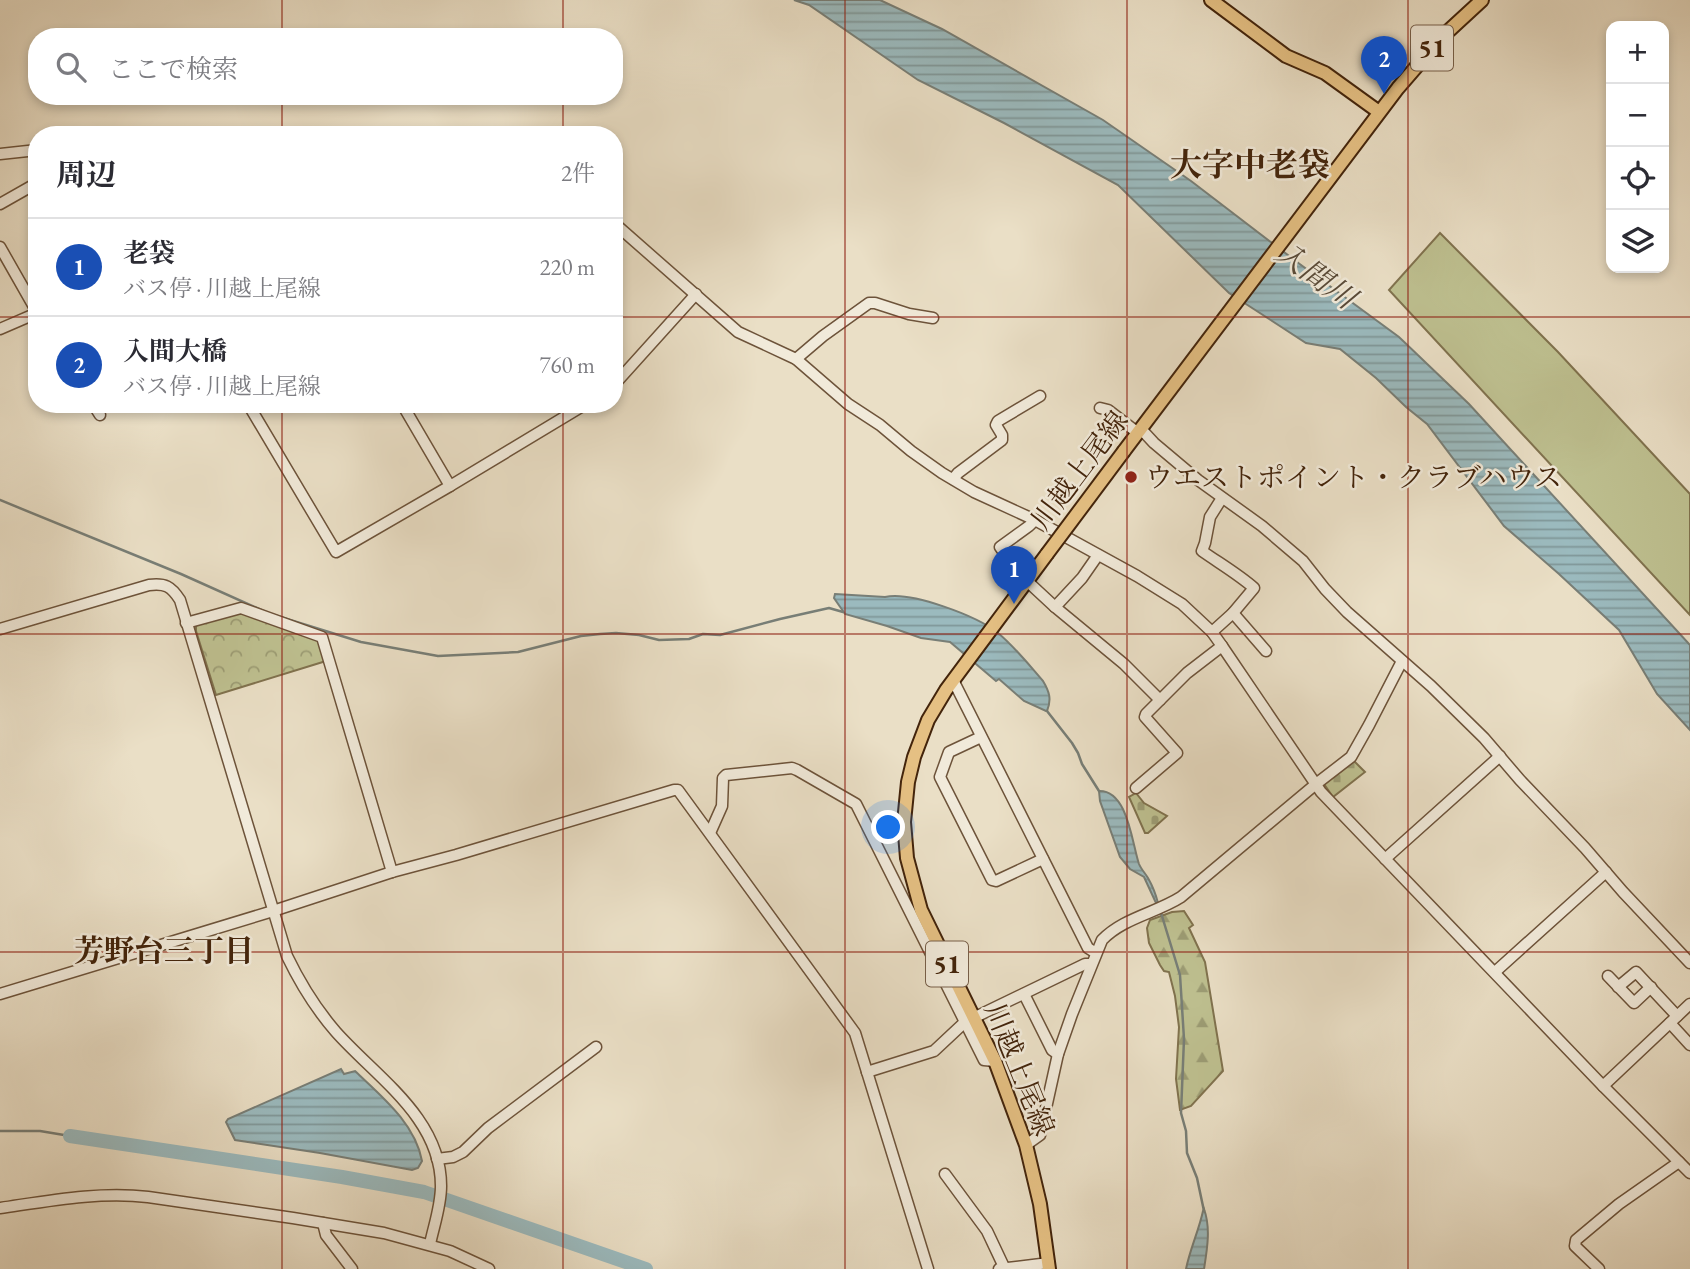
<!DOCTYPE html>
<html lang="ja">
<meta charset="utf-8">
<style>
:root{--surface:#fff;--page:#f7f7f7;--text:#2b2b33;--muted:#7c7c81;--line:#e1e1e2;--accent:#b45309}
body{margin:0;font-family:"EB Garamond","Noto Serif JP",serif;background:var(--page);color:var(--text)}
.controls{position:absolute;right:21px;top:21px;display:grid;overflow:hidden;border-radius:14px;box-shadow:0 4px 10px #0003}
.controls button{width:63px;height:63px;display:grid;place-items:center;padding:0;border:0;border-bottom:2px solid var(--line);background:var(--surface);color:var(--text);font:35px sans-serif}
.you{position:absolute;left:889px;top:828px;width:24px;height:24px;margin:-18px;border:5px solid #fff;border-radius:50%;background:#1a73e8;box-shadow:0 0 0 10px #1a73e833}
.badge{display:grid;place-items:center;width:46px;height:46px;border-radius:50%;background:var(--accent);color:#fff;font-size:23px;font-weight:700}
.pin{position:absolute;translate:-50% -58px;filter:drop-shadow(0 2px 4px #0008)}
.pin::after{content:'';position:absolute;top:37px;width:24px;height:21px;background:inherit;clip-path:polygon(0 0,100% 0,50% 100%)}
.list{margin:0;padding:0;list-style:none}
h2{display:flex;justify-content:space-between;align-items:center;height:91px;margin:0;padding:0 28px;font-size:30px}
h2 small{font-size:23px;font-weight:400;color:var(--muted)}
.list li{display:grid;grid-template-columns:46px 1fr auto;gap:21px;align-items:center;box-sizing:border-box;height:98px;padding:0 28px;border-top:2px solid var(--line)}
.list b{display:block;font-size:26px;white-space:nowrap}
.list p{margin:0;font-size:23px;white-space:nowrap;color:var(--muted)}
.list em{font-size:23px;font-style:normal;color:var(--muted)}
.icon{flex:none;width:38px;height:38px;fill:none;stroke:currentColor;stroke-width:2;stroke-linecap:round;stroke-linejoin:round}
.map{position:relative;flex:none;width:1690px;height:1269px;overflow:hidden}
.search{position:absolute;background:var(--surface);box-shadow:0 4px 10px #0003;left:28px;top:28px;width:595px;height:77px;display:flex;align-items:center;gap:18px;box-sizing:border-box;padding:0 24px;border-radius:28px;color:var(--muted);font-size:26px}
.panel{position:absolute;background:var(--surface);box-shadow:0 4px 10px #0003;left:28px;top:126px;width:595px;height:287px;border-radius:28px}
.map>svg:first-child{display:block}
.grass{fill:#bec090;stroke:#80724e;stroke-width:2}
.forest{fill:url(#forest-firs);stroke:#80724e;stroke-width:2}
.cemetery{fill:url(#cemetery-stones);stroke:#80724e;stroke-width:2}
.park{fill:url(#park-crowns);stroke:#80724e;stroke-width:2}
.water{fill:url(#water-rules);stroke:#787e76;stroke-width:2}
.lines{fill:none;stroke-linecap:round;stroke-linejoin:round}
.stream{stroke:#787e76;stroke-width:2.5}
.river{stroke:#9bbabe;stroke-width:14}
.minor-casing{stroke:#6d533a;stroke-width:13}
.major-casing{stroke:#43240b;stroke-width:16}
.minor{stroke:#f1eada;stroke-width:10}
.major{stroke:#e5c083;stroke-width:12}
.major-bridge-casing{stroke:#43240b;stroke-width:16;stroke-linecap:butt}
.major-bridge{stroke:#e5c083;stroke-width:12}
.grid{fill:none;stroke:#8f2418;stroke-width:2;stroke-opacity:0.55}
.poi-dot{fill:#8f2418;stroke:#f1eada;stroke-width:2.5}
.labels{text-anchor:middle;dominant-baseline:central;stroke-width:5;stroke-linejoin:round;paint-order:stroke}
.shield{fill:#f1eada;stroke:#775f49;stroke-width:2}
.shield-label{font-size:26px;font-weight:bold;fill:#43240b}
.street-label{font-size:28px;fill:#43240b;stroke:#f1eada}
.poi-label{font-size:28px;fill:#43240b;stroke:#f1eada;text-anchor:start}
.water-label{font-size:30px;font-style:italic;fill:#594a38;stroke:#f1eada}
.neighbourhood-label{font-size:30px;font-weight:bold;fill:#43240b;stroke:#f1eada}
.quarter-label{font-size:32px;font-weight:bold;fill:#43240b;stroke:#f1eada}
</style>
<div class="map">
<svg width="1690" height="1269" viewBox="0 0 1690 1269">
<defs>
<pattern id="forest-firs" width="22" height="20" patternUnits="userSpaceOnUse" patternTransform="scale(1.75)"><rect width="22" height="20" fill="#bec090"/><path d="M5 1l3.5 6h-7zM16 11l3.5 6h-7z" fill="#9c9c74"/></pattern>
<pattern id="cemetery-stones" width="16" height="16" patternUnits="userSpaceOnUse" patternTransform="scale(1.75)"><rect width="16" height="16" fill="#bec090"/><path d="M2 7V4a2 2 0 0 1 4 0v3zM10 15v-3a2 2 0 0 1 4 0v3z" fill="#9c9c74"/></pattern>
<pattern id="park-crowns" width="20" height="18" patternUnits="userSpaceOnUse" patternTransform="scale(1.75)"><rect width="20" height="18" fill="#bec090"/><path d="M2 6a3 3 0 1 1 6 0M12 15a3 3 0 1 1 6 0" fill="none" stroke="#9c9c74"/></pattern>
<pattern id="water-rules" width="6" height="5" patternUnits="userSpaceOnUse" patternTransform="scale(1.75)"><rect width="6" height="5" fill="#9bbabe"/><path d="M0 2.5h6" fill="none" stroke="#809799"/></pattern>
</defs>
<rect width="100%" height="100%" fill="#eadfc6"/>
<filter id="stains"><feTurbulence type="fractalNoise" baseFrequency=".00286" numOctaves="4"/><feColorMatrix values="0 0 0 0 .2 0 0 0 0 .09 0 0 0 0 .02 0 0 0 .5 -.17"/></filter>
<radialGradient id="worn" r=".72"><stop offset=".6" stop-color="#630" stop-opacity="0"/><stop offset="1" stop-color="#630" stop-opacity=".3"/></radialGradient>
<polygon class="grass" points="1440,233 1558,352 1690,494 1690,615 1389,290"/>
<polygon class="forest" points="1184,911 1193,925 1189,928 1205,962 1223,1071 1191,1106 1180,1110 1176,1079 1179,1027 1175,996 1169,972 1164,971 1160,965 1149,943 1147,928 1150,920 1172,912"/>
<g class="cemetery">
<polygon points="1353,760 1365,772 1333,797 1324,784"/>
<polygon points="1136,793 1144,803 1167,816 1148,833 1145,833 1129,797"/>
</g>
<polygon class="park" points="241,610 320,639 326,661 216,695 196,631 196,626 199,623"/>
<g class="water">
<polygon points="794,0 880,0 942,29 1103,120 1191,181 1297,262 1399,337 1469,404 1690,645 1690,730 1657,694 1619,630 1559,574 1504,526 1427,424 1406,407 1376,378 1340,349 1306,343 1229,293 1118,185 1004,123 918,80 809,5"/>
<path d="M835 594 885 597C911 591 977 616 998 633 1015 647 1029 665 1043 681 1049 691 1052 699 1047 711H1046L1024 701 999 679 996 681 950 642 921 638 887 626 845 614 834 598Z"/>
<path d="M1099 791C1128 790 1132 844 1139 864 1141 869 1145 873 1148 878 1152 885 1156 895 1158 903H1156L1144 877 1130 869 1120 857 1100 801Z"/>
<path d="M341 1069 344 1074 355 1071C381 1096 415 1123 422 1161L418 1168 412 1170 320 1153 235 1140 226 1122 228 1119Z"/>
<path d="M1204 1209C1211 1228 1207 1250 1204 1269H1186C1190 1249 1199 1230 1203 1211Z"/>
</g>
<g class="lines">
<g class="stream">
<polyline points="0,500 181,574 268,613"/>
<polyline points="274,615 361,642 438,656 518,652 581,636 600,634 616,633 639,635 659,640 689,639 703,634 720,635 780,619 829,608 843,612"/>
<polyline points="1047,711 1072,743 1078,753 1082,764 1099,791"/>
<polyline points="1158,903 1180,975 1184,1039 1181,1113 1186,1131 1187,1153 1197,1178 1204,1211"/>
<polyline points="0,1131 40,1131 70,1136"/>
</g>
<polyline class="river" points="70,1136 342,1177 424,1192 646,1269"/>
<defs>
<g id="minor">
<polyline points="0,154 37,150"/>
<polyline points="0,204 37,183"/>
<polyline points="614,223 738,332 796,359 848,404 880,425 911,451 942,473 974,492 1035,520 1137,576 1182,604 1212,632 1222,646 1321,792 1603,1086 1690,1173"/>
<polyline points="0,247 37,312"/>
<polyline points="0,329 37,313"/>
<polyline points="796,359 823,336 869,303 875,303 909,314 933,318"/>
<polyline points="614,385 696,294"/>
<polyline points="93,404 100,415"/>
<polyline points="248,404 336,552 450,486"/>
<polyline points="402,404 450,486 586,404"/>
<polyline points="1100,408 1108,410 1138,433"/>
<polyline points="1141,429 1154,443 1198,480 1262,526 1303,561 1325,589 1347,612 1431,686 1484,738 1520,780 1585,848 1623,892 1690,963"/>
<polyline points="953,479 958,473 1002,440 1002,435 996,425 998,421 1040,396"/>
<polyline points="1030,577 1007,557 1000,547 1029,526 1035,520"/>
<polyline points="1027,581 1055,607 1124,664 1160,700"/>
<polyline points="1055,607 1082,578 1098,555"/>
<polyline points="1233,613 1266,651"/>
<polyline points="186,623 241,608 322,637 392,872"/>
<path d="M0 629 149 585C165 583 171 586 180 600L287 956C300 983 316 1009 336 1032 377 1078 441 1118 441 1186 441 1206 434 1225 430 1244"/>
<path d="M1212 632 1233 613 1254 588C1238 574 1219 563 1202 551L1205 543 1210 517 1222 498"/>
<polyline points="953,680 1088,948 1096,953"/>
<polyline points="981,737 949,752 940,777 992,880 996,881 1043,859"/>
<polyline points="1136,788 1177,753 1145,717 1146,714 1187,673 1222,646"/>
<polyline points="710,833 722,806 723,778 726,775 792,768 797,770 856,804 984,1060 995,1061"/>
<polyline points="1385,859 1500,756"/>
<polyline points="1495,972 1606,872"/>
<polyline points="1608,976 1634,1003 1651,987"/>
<polyline points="1618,987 1636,972 1677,1016"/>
<polyline points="0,994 273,911 392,872 456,855 674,790 678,790 855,1033 928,1269"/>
<polyline points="1024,994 1052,1050 1058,1054"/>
<polyline points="1670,1023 1690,1045"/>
<polyline points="867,1072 934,1051 965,1022 1085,964 1091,964"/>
<polyline points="1603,1086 1690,1004"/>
<path d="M1026 1145 1040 1135 1058 1054 1072 1014 1102 940C1123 918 1156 913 1181 897L1316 784 1351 757 1369 725 1402 661"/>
<polyline points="437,1159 453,1157 463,1152 488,1128 596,1047"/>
<polyline points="945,1174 987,1231 1004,1267"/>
<path d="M0 1208C48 1201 100 1191 148 1197L293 1218 384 1233 450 1251 489 1269"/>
<polyline points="323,1223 326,1235 352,1269"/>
<polyline points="999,1269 1049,1263"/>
<polyline points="1599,1269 1575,1246 1576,1240 1619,1204 1679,1162"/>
</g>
<g id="major">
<polyline points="1211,0 1286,56 1325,73 1379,112"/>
<polyline points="1124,451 1398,88 1443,36 1482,0"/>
<polyline points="1047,554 946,690 928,720 914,757 908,782 904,822 907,858 921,910 995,1061 1026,1145 1040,1204 1049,1269"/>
</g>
</defs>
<use href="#minor" class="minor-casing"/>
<use href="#major" class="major-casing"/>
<use href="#minor" class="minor"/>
<use href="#major" class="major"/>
<defs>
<polyline id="major-bridge" points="1047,554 1124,451"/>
</defs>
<use href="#major-bridge" class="major-bridge-casing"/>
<use href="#major-bridge" class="major-bridge"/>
</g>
<path class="grid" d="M282 0V37M563 0V37M845 0V1269M1127 0V1269M1408 0V1269M282 96V135M563 96V135M0 317H37M614 317H1690M282 404V1269M563 404V1269M0 634H1690M0 952H1690"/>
<circle class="poi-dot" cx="1131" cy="477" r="7"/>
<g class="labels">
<g class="shield">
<rect x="1411" y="25.5" width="42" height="45" rx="5"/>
<rect x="926" y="941.5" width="42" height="45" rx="5"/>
</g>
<g class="shield-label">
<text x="1432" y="48">51</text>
<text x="947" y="964">51</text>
</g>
<g class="street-label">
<text transform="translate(1079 470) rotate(-53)">川越上尾線</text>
<text transform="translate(1020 1069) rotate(68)">川越上尾線</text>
</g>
<g class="poi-label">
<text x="1145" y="477">ウエストポイント・クラブハウス</text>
</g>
<g class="water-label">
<text transform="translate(1316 275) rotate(36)">入間川</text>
</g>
<g class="neighbourhood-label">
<text x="164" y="950">芳野台三丁目</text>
</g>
<g class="quarter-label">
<text x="1250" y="165">大字中老袋</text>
</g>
</g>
<rect width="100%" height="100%" filter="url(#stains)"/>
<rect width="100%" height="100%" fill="url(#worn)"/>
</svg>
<div class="controls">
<button>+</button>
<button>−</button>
<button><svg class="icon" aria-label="locate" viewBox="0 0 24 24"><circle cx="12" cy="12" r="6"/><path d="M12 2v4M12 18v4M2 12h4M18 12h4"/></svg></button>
<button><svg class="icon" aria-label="layers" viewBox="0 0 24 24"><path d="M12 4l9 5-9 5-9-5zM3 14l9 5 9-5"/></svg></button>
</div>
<div class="you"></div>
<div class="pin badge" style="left:1014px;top:604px;background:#1a4fb4">1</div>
<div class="pin badge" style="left:1384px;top:94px;background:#1a4fb4">2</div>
<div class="search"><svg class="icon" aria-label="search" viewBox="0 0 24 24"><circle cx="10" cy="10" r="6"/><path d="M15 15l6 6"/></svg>ここで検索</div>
<section class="panel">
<h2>周辺<small>2件</small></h2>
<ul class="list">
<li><span class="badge" style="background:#1a4fb4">1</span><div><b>老袋</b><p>バス停 · 川越上尾線</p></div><em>220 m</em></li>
<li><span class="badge" style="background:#1a4fb4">2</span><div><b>入間大橋</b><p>バス停 · 川越上尾線</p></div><em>760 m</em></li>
</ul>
</section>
</div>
